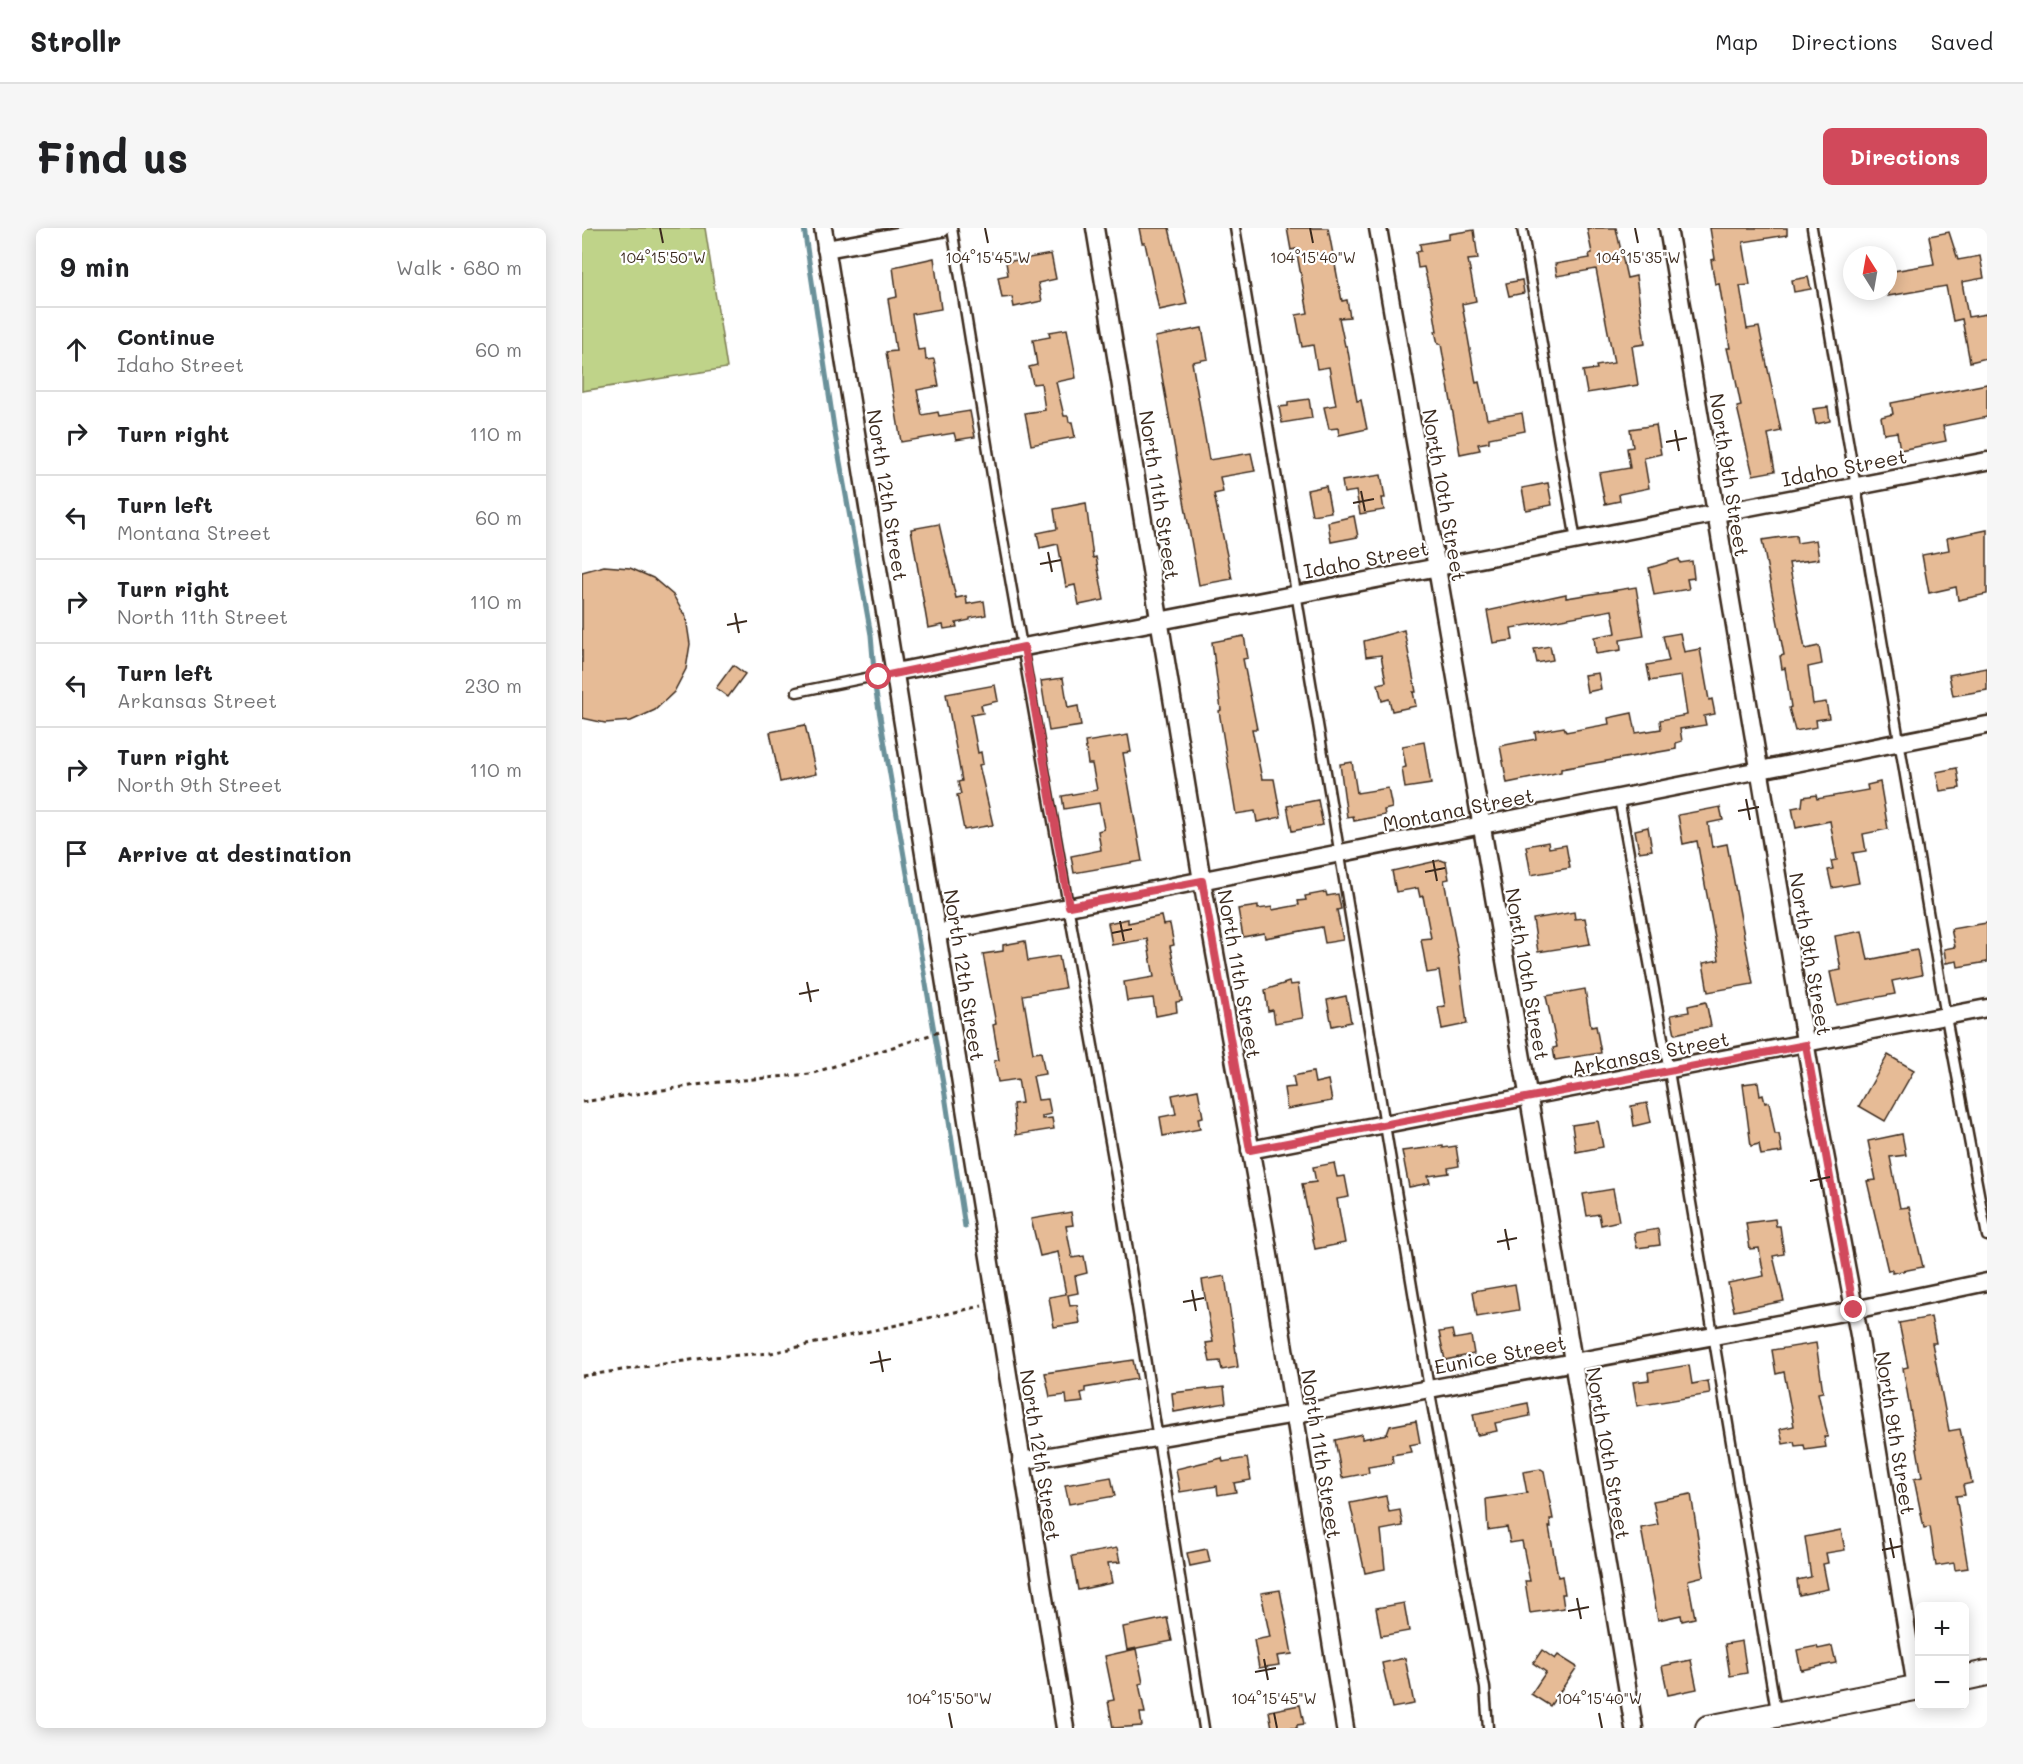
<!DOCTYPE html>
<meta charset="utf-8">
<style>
:root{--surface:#fff;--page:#f6f6f6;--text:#202124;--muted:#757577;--line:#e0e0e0;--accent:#d1495b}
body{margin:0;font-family:Mali,sans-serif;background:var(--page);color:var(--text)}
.controls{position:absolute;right:18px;bottom:18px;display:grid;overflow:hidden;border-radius:9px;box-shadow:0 3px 15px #0003}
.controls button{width:54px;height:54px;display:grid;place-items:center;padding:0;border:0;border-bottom:2px solid var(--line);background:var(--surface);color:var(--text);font:30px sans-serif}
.compass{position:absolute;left:1261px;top:18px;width:54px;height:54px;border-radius:50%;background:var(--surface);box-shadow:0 3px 15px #0003;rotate:349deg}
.stop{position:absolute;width:18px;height:18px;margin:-14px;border:4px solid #d1495b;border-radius:50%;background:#fff}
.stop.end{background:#d1495b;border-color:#fff;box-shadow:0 2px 6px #0008}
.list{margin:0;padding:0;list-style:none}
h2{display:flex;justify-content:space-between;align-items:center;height:78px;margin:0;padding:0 24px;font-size:26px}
h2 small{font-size:20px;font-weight:400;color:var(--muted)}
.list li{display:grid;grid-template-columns:39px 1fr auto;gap:18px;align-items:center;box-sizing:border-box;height:84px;padding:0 24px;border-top:2px solid var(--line)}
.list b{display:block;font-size:22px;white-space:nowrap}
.list p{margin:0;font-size:20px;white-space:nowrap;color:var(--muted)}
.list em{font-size:20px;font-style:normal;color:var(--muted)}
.icon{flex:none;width:33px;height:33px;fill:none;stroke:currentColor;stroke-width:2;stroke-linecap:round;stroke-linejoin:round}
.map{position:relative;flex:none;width:1405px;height:1500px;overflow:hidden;border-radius:9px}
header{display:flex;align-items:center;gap:36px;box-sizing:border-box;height:84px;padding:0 30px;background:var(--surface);border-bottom:2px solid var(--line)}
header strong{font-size:28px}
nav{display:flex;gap:33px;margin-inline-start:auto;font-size:21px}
.intro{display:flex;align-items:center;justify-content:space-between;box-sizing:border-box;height:144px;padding:0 36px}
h1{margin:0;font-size:42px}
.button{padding:15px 27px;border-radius:9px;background:var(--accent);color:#fff;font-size:21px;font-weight:700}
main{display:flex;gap:36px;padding:0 36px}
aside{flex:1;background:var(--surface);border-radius:9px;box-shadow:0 3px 15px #0003}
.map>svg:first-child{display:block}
.green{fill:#bfd389;stroke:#7d7e54;stroke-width:1.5}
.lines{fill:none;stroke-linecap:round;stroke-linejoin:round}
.stream{stroke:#6b919a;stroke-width:5}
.building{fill:#e6bb96;stroke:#3b2a1e;stroke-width:1.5}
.lane-casing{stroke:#3b2a1e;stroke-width:13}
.street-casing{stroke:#3b2a1e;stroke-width:21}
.secondary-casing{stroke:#3b2a1e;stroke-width:28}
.path{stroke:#3b2a1e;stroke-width:3;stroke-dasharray:4.5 4.5;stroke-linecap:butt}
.lane{stroke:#fff;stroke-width:8}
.street{stroke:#fff;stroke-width:16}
.secondary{stroke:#fff;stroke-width:24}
.route{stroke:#d1495b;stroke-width:8}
.ticks{fill:none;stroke:#3b2a1e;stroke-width:2}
.labels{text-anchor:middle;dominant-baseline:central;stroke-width:4.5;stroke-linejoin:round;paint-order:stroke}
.street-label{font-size:20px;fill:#3b2a1e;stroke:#fff}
.ticks-label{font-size:15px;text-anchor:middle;fill:#3b2a1e;stroke:#fff;stroke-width:4.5;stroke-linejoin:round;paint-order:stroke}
</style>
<header>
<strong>Strollr</strong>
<nav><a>Map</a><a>Directions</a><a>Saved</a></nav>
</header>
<div class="intro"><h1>Find us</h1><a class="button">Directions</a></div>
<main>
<aside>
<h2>9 min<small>Walk · 680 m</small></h2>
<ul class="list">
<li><svg class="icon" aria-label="ahead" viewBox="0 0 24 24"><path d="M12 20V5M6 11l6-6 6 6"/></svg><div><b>Continue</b><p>Idaho Street</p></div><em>60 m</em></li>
<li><svg class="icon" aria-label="right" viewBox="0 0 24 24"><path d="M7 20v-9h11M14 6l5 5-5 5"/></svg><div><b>Turn right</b></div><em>110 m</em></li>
<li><svg class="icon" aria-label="left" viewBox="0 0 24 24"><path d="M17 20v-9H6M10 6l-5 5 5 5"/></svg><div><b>Turn left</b><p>Montana Street</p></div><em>60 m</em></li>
<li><svg class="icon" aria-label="right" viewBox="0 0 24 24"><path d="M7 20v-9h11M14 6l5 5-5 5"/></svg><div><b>Turn right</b><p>North 11th Street</p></div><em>110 m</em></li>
<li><svg class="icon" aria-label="left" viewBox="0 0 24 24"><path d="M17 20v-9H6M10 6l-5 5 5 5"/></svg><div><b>Turn left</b><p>Arkansas Street</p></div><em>230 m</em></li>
<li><svg class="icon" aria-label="right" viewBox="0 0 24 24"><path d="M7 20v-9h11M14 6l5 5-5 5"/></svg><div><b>Turn right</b><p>North 9th Street</p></div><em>110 m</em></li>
<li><svg class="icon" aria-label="arrive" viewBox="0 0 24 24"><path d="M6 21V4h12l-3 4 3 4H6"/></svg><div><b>Arrive at destination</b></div></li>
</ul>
</aside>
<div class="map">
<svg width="1405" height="1500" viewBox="0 0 1405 1500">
<rect width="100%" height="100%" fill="#fff"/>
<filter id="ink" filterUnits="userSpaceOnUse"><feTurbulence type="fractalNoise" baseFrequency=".0167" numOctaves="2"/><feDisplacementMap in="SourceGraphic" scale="12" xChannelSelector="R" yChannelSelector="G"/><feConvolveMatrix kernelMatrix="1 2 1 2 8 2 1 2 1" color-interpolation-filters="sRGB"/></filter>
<g filter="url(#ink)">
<polygon class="green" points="0,0 123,0 145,140 0,163"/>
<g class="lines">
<g class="stream">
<polyline points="222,0 253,206 289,407 292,443"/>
<polyline points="293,459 363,867 383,999"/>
</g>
</g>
<g class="building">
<polygon points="557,0 587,0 605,76 577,82 563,15 560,15"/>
<polygon points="705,0 746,0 760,73 765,72 768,89 757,90 763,118 765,118 775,173 779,172 785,201 757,207 756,200 747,201 742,179 754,177 747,139 735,141 731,117 720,119 714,87 726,85 714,21 709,22"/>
<polygon points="1005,0 1034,0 1045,50 1054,48 1063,116 1050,118 1056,157 1005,165 1001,143 1015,141 1014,138 1032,135 1014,41 975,48 973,36 1008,30 1007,26 1010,25"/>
<polygon points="1128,0 1205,0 1205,7 1161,14 1168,57 1158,58 1165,101 1177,99 1199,203 1186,206 1193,243 1171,247 1155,179 1159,178 1150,133 1148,133 1145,120 1148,120 1137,55 1133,56 1129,32 1133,31"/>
<polygon points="892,2 896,31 886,32 894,73 880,76 894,155 897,154 905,191 940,185 943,203 907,210 907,214 896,216 898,222 878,226 859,116 856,116 853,103 855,103 850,73 842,39 836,40 834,24 839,23 838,16 867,11 867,6"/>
<polygon points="1367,4 1376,32 1398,28 1402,50 1380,54 1386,89 1405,86 1405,130 1388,134 1380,91 1371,93 1364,58 1306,68 1306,44 1352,36 1347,8"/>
<polygon points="469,26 474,51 456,55 460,73 432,79 430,69 420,70 416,49 426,47 424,34"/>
<polygon points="352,30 359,81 330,86 336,122 343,121 344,132 352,131 357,158 335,162 340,187 356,184 357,188 388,183 393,209 374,212 372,205 319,214 304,124 314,123 306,71 315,69 311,39"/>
<polygon points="1226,49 1229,61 1212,64 1210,52"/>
<polygon points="940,52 942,65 927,68 924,55"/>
<polygon points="620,100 626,131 610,134 627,232 669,225 673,243 638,249 641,264 632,266 650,351 617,357 573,109"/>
<polygon points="485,101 494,150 474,154 482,188 486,188 487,194 490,194 493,209 449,217 443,185 463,182 459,155 451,156 447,139 455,137 451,112 468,109 467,104"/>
<polygon points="1405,156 1405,189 1361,198 1364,213 1318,222 1315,204 1302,206 1299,189 1311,186 1309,175"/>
<polygon points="727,171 730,190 700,195 697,179 706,178 706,174"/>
<polygon points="1246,179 1248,193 1234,196 1231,181"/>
<polygon points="1074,197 1079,226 1062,230 1067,260 1037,266 1038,273 1023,276 1017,245 1048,240 1045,220 1051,219 1048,201"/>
<polygon points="799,247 803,270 800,270 802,282 778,286 774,263 762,265 760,253"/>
<polygon points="966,255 970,277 944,282 940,260"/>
<polygon points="744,258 749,284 730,287 725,262"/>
<polygon points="504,275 511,330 514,329 522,372 497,377 493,357 484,359 476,316 458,320 455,305 475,301 472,281"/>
<polygon points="772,288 776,309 749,314 746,294"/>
<polygon points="357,296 374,370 384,368 385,376 402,373 404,387 388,390 388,392 374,395 375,399 362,401 361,397 346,400 329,301"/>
<polygon points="1405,302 1405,366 1376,372 1374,359 1347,365 1340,327 1367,322 1365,310"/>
<polygon points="1214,307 1215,315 1234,312 1237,331 1207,335 1223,421 1237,418 1240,436 1226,439 1231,476 1244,474 1247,490 1234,492 1235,499 1213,503 1207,480 1209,479 1203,440 1200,441 1198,428 1202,427 1180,312"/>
<polygon points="1097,331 1098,335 1110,333 1112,350 1105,351 1107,361 1072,367 1067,340"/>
<polygon points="22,338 48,340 71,350 91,367 104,390 108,416 104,441 92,464 73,482 49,493 23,495 0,490 0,344"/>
<polygon points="1054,359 1062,408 1038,412 1039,422 1014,426 1012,409 1034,405 1030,382 929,400 931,412 911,415 905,383 984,366 984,370"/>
<polygon points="822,402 834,464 831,464 834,478 810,483 807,471 800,473 796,456 804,454 799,427 784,429 782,413"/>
<polygon points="1098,405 1102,424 1118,421 1127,472 1130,471 1133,486 1122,488 1124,497 1098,501 1100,513 1094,515 1094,521 979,541 979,544 925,555 918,518 954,511 953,504 982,499 984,504 1027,496 1026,490 1050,485 1054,505 1079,501 1078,492 1105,487 1099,448 1068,453 1065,437 1087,433 1081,408"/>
<polygon points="662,408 666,430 661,431 675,501 670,501 680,551 692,551 699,589 675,594 673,583 654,586 637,483 639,482 630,414"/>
<polygon points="968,418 971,432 955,435 952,421"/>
<polygon points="151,437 163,446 146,469 134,460"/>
<polygon points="1405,440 1405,462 1371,468 1367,447"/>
<polygon points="1016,445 1019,461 1005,464 1002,447"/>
<polygon points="481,450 486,480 496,478 499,498 467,503 459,453"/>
<polygon points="413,457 416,473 399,477 401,485 389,487 396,525 399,524 401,536 397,537 411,597 382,602 375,567 379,566 376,554 380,553 364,466"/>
<polygon points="223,497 234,546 198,554 188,504"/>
<polygon points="546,507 549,524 541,525 560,633 492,645 489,628 519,622 516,603 522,601 517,575 482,581 480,568 515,562 510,536 506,536 503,514"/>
<polygon points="842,514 849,556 823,560 820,540 824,539 820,518"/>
<polygon points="770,534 775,565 806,560 810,580 802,582 803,587 772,593 771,588 765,589 758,536"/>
<polygon points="1375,540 1378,560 1358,563 1354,544"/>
<polygon points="1298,554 1306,601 1281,606 1284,623 1271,625 1277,655 1250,660 1246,642 1251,641 1249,633 1255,632 1248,593 1214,600 1210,580 1220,578 1221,569 1234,567 1235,571 1286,562 1285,557"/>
<polygon points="736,572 741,597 710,603 705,578"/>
<polygon points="1138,579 1141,592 1126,595 1130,619 1145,616 1171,756 1126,764 1121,735 1137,732 1115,613 1101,616 1096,587"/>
<polygon points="1066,599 1070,622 1057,624 1053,602"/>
<polygon points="966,614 967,620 984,617 988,640 949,647 944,618"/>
<polygon points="859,632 864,634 867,651 862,652 876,726 885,796 860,801 856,779 863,778 857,743 845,745 839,711 849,710 841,668 838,669 836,660 814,664 810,643"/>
<polygon points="744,664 745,668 756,666 759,681 755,682 761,712 743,715 740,699 683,710 682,705 661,709 656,681 676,678 676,681 690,679 690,682 717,677 716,673 724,672 723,668"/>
<polygon points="992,684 993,691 1003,690 1008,716 956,724 951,691"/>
<polygon points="579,688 581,697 588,696 592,717 588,718 600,773 594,774 595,784 574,788 571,770 545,773 542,754 572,749 565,711 530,717 526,695 546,691 546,695"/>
<polygon points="1405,695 1405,734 1376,739 1375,733 1364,735 1362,721 1373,719 1369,701"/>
<polygon points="1280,703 1286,732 1335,722 1340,747 1310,753 1313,766 1255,777 1248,744 1259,742 1253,708"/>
<polygon points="443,713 446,733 477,728 483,760 441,767 451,825 459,824 463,846 451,848 456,872 466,871 469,886 460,888 460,891 470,890 472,901 434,907 431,876 440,875 436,851 416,854 412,833 417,832 411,797 414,796 401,726 421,723 421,717"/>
<polygon points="707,754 708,757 716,756 721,790 693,795 691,782 686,783 683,762"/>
<polygon points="1003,761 1009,799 1014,798 1019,825 973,832 971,820 975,819 964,768"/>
<polygon points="764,768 769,794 750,798 745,772"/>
<polygon points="1124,774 1129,798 1093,806 1089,787 1107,784 1106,778"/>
<polygon points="1306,827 1332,842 1303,893 1277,878"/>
<polygon points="731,844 733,855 746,852 750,873 705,881 702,860 713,859 711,848"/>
<polygon points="1176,854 1178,868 1181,867 1183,875 1187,874 1193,906 1197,906 1200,924 1179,927 1177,916 1169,918 1161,856"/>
<polygon points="616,862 621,889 616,890 618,901 581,908 578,889 594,886 590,867"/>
<polygon points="1065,875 1069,894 1052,898 1049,878"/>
<polygon points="1016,893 1021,919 994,924 990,897"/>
<polygon points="1320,906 1324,927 1308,929 1318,980 1327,979 1341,1039 1310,1045 1310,1042 1306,1043 1285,953 1294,952 1286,913"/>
<polygon points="861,918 861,920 874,918 877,938 866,940 867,945 846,948 848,955 827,959 820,923"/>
<polygon points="752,935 755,949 763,948 767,969 755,971 763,1015 733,1021 720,956 734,954 731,939"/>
<polygon points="1031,961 1037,993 1019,997 1017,986 1005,988 1001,966"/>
<polygon points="489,984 491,997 484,998 490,1030 502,1028 505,1045 493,1048 496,1065 486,1067 488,1078 495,1077 498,1095 472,1099 467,1069 484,1066 476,1024 458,1028 449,991"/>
<polygon points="1193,991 1194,998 1198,998 1202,1026 1191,1028 1202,1073 1152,1083 1146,1055 1182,1048 1177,1020 1168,1021 1164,995"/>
<polygon points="1076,1001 1078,1017 1055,1020 1052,1005"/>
<polygon points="643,1048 656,1139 640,1142 638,1133 628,1134 624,1115 631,1114 620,1052"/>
<polygon points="933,1056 937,1082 895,1089 891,1063"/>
<polygon points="1349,1089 1354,1115 1350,1115 1367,1203 1378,1201 1390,1255 1381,1257 1383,1267 1374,1268 1386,1340 1373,1342 1372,1335 1354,1338 1348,1299 1342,1300 1332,1251 1340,1249 1321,1140 1326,1139 1317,1095"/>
<polygon points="870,1102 872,1111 889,1108 892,1126 863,1132 857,1104"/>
<polygon points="1234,1115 1241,1164 1236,1165 1246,1209 1242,1209 1244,1219 1223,1222 1222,1217 1213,1218 1212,1214 1201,1216 1198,1201 1212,1198 1202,1144 1194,1146 1190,1122"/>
<polygon points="551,1132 555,1151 503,1160 503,1164 499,1165 501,1174 485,1176 484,1167 468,1169 463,1145"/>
<polygon points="1107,1137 1110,1156 1126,1153 1128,1166 1055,1178 1051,1154 1067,1152 1066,1144"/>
<polygon points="642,1159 644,1175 592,1184 590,1165"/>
<polygon points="946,1175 948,1188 913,1195 915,1203 895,1207 891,1186"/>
<polygon points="834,1193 838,1215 827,1217 829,1224 810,1227 811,1235 786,1239 787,1245 760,1250 753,1212 780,1206 780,1211 805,1206 808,1198"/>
<polygon points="640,1230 641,1234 665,1230 669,1252 652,1255 654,1264 636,1267 635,1258 598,1264 594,1241"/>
<polygon points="959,1241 962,1243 971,1291 968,1291 969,1299 967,1299 976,1349 980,1348 983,1366 980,1366 982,1380 948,1385 943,1353 948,1353 940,1313 928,1315 925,1299 906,1302 904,1271 945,1265 941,1244"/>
<polygon points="529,1249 533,1268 487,1276 483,1257"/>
<polygon points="1109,1266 1122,1348 1106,1352 1113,1390 1100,1393 1099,1387 1076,1392 1059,1300 1076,1297 1071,1273"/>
<polygon points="804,1268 807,1284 818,1282 821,1298 799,1302 803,1341 783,1345 768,1275"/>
<polygon points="1259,1302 1263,1322 1244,1325 1246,1335 1241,1336 1246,1361 1217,1367 1215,1352 1229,1349 1223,1309"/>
<polygon points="535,1320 538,1334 526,1335 530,1355 496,1362 490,1328"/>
<polygon points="625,1321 628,1334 608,1338 605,1325"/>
<polygon points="698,1362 710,1426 695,1428 697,1437 677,1440 672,1412 688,1409 679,1365"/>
<polygon points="822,1375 827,1403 799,1408 794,1380"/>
<polygon points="585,1390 590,1413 545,1422 541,1399"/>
<polygon points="1160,1413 1165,1445 1148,1448 1143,1416"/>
<polygon points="1235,1418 1236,1421 1250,1418 1254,1435 1219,1442 1215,1422"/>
<polygon points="554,1421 561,1455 557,1456 563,1485 558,1485 560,1498 531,1500 526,1473 532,1472 523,1428"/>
<polygon points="960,1422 973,1431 976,1427 995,1439 968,1478 949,1466 964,1444 951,1435"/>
<polygon points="823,1430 832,1476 810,1480 800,1435"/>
<polygon points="1109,1432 1115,1461 1086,1467 1080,1438"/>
<polygon points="718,1477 722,1496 715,1497 715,1500 690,1500 687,1483"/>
</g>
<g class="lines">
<defs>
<g id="lane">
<polyline points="370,0 414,272 534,947 622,1500"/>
<polyline points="653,0 847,1160 903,1460 906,1500"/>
<polyline points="940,0 994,313"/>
<polyline points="1230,0 1364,789 1405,1008"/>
<polyline points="215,464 313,444"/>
<polyline points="1037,571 1087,843 1194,1483"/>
</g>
<g id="street">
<polyline points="241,0 483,1500"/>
<polyline points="513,0 620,653 683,1002 763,1500"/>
<polyline points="796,0 955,917 1052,1500"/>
<polyline points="1086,0 1234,878 1277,1107 1334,1459"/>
<polyline points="244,21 360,0"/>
<polyline points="313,444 1405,233"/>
<polyline points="355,705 1405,497"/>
<polyline points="668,922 1405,780"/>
<polyline points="439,1233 713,1186 1272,1082 1405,1054"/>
</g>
<g id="secondary">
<polyline points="1382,1450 1405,1445"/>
<polyline points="1126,1500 1338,1459"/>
</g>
</defs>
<use href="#lane" class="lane-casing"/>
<use href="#street" class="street-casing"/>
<use href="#secondary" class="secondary-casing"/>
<g class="path">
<polyline points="0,874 128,855 228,846 357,804"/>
<polyline points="0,1148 129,1129 189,1125 400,1078"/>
</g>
<use href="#lane" class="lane"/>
<use href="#street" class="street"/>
<use href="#secondary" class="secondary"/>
</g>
</g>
<g class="lines" filter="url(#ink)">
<polyline class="route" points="297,449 442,419 487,678 620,653 668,922 1224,817 1272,1082"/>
</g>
<path class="ticks" d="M78 0 81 15M403 0 406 15M728 0 731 15M1053 0 1056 15M1093 202 1097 223M1084 214 1105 210M779 263 783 283M771 275 792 271M466 324 470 344M458 336 479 332M153 385 157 405M145 397 165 393M1164 571 1168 592M1156 583 1177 579M851 632 855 653M843 644 863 640M538 693 542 713M530 705 550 701M225 754 229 774M217 766 237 762M1236 940 1240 961M1228 953 1248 949M923 1001 927 1022M915 1014 935 1010M610 1062 614 1083M601 1074 622 1070M297 1123 301 1144M288 1135 309 1131M1308 1310 1312 1330M1300 1322 1320 1318M995 1370 999 1391M986 1383 1007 1379M682 1431 686 1452M673 1444 694 1440M367 1485 370 1500M692 1485 695 1500M1017 1485 1020 1500"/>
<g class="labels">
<g class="street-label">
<text transform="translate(1262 239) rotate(-11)">Idaho Street</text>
<text transform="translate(1148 247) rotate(81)">North 9th Street</text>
<text transform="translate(306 267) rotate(81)">North 12th Street</text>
<text transform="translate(578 267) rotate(81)">North 11th Street</text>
<text transform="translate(863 267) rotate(80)">North 10th Street</text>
<text transform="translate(784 331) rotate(-11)">Idaho Street</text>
<text transform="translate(876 581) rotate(-11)">Montana Street</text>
<text transform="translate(1229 726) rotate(80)">North 9th Street</text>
<text transform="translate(658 746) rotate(80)">North 11th Street</text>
<text transform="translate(946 746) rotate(80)">North 10th Street</text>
<text transform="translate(383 747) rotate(81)">North 12th Street</text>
<text transform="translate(1068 825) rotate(-11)">Arkansas Street</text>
<text transform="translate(918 1126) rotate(-11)">Eunice Street</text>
<text transform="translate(1314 1205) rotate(81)">North 9th Street</text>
<text transform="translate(1027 1225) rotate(80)">North 10th Street</text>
<text transform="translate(740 1226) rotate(81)">North 11th Street</text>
<text transform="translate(459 1227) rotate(81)">North 12th Street</text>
</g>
</g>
<g class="ticks-label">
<text x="81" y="35">104°15'50"W</text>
<text x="406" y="35">104°15'45"W</text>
<text x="731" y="35">104°15'40"W</text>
<text x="1056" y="35">104°15'35"W</text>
<text x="367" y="1476">104°15'50"W</text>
<text x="692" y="1476">104°15'45"W</text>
<text x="1017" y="1476">104°15'40"W</text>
</g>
</svg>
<div class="controls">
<button>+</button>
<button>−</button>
</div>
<svg class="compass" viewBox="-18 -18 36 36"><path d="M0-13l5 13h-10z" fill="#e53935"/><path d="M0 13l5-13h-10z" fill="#757577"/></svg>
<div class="stop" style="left:297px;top:449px"></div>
<div class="stop end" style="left:1272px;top:1082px"></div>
</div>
</main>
